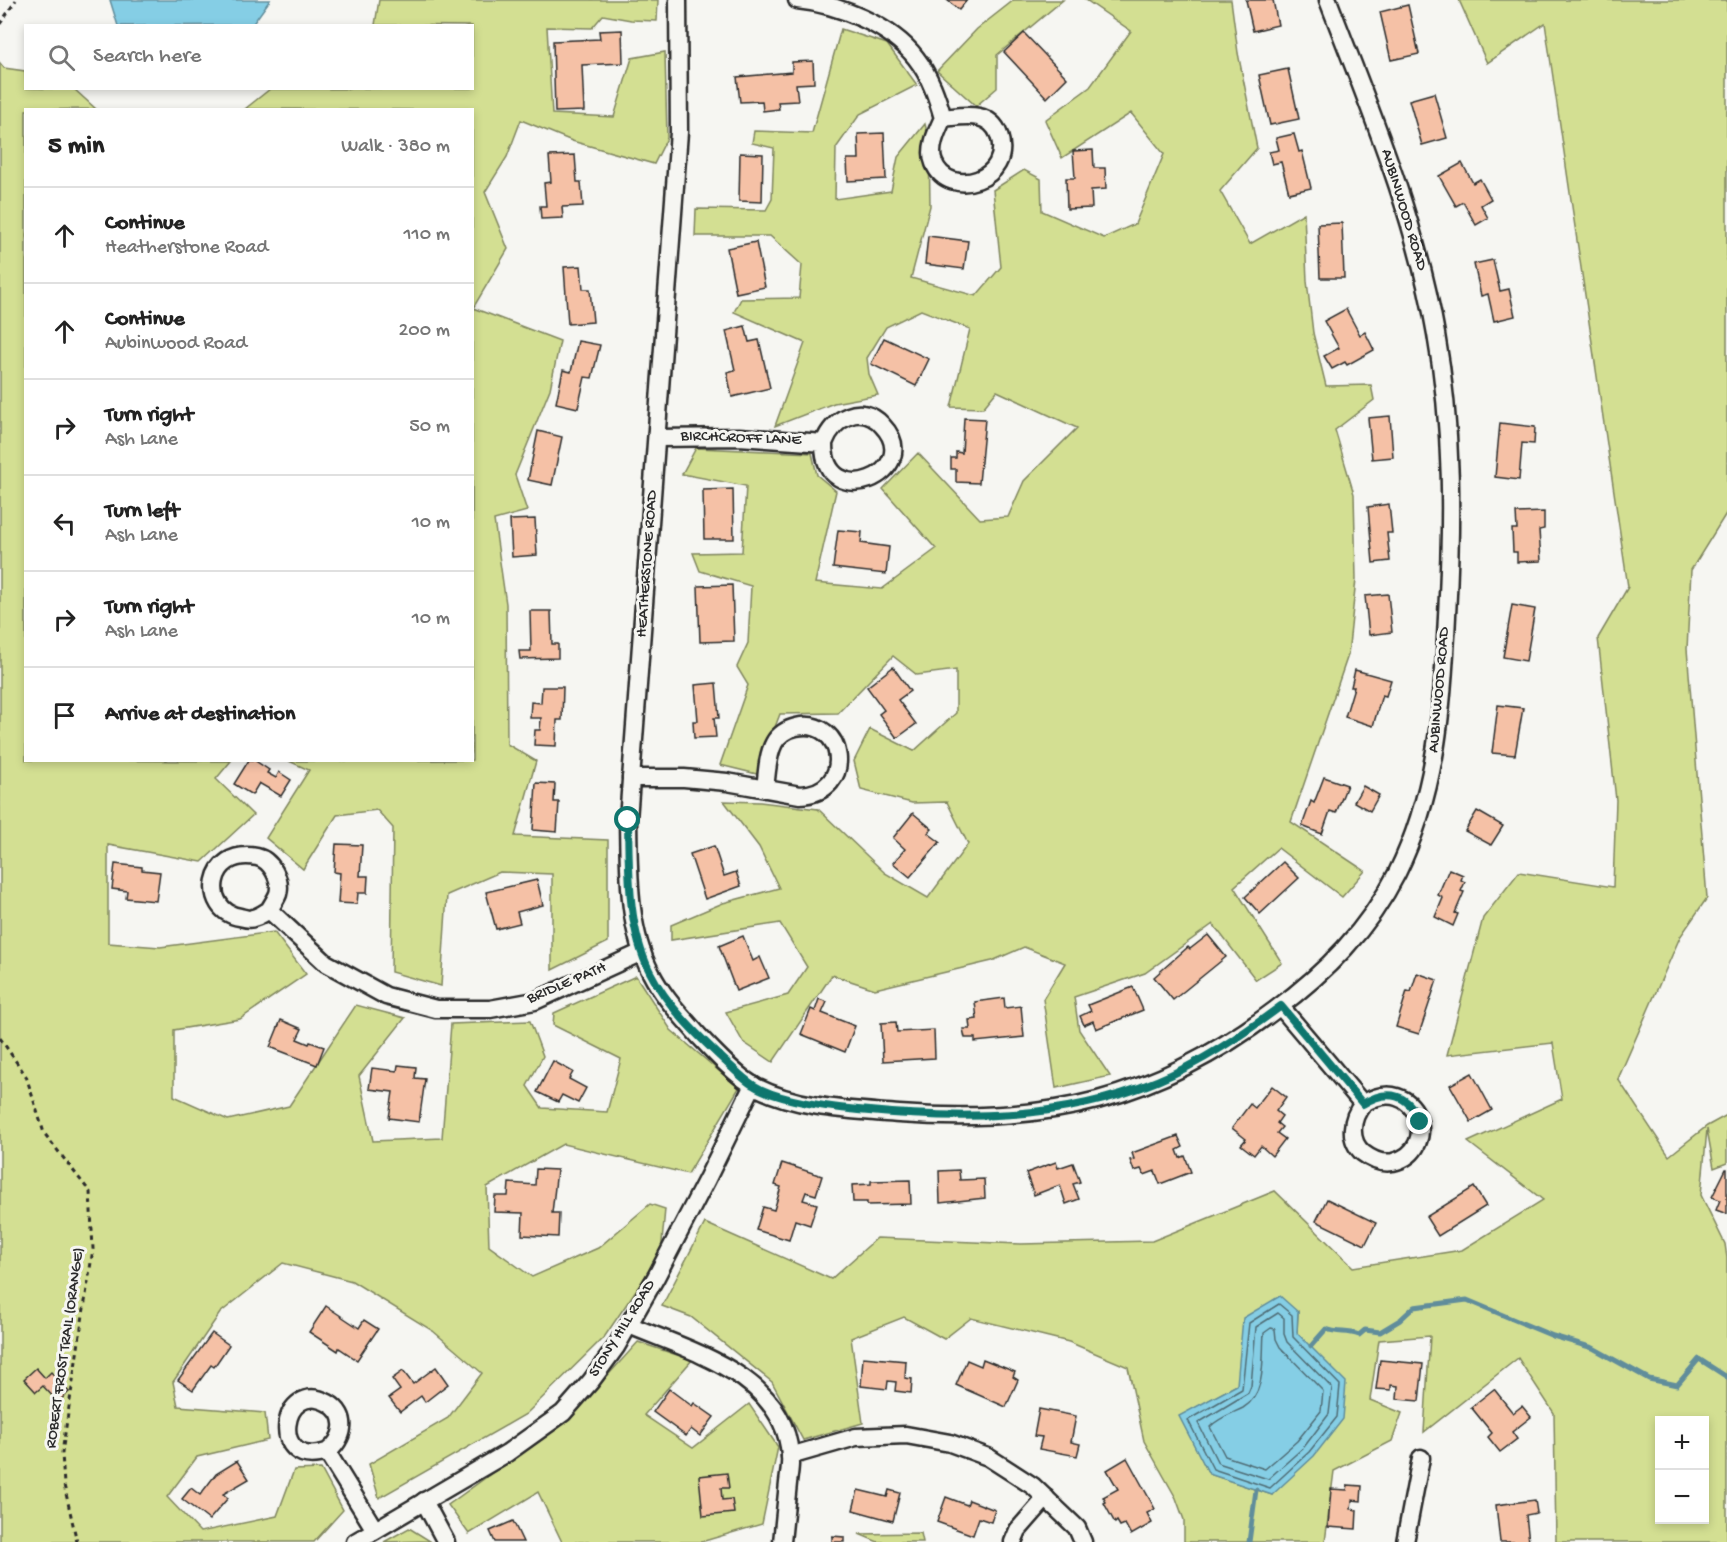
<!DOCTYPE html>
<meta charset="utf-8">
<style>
:root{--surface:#fff;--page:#f6f6f6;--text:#222;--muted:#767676;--line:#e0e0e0}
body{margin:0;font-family:"Gochi Hand",sans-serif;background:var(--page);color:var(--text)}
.controls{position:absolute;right:18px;bottom:18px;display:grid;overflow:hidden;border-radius:0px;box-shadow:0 3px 9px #0003}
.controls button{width:54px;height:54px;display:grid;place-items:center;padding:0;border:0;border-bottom:2px solid var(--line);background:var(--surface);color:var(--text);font:30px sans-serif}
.stop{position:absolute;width:18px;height:18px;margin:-14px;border:4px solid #0f766e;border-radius:50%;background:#fff}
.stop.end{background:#0f766e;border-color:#fff;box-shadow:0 2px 6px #0008}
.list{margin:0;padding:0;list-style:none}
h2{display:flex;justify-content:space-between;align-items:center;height:78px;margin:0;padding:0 24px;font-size:26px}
h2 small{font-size:20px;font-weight:400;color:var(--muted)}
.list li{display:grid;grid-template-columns:39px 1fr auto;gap:18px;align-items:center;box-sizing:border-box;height:96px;padding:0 24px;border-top:2px solid var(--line)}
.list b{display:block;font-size:22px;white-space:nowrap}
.list p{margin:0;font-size:20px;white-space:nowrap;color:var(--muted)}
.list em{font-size:20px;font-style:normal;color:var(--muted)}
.icon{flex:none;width:33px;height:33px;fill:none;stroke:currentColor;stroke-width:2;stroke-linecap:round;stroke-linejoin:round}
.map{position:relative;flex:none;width:1727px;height:1542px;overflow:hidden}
.search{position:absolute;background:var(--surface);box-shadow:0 3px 9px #0003;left:24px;top:24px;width:450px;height:66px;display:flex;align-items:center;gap:15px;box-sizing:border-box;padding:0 21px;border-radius:0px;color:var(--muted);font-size:22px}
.panel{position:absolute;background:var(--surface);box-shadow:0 3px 9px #0003;left:24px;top:108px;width:450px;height:654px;border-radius:0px}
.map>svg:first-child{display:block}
.green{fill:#d3df92;stroke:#7f855e;stroke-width:1.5;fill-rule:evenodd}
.water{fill:#85cee5;stroke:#618d9b;stroke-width:1.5}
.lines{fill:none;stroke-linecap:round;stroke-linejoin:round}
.shore{stroke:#4f6c75;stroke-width:1.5}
.stream{stroke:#618d9b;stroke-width:5}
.building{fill:#f5c1a6;stroke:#2b2b2b;stroke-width:1.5}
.minor-casing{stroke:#2b2b2b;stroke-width:21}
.path{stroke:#2b2b2b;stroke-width:3;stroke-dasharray:4.5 4.5;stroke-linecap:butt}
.minor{stroke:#f6f6f2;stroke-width:16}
.route{stroke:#0f766e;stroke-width:8}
.labels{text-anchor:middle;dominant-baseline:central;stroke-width:6;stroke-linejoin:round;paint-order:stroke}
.street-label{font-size:16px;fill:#2b2b2b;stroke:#f6f6f2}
</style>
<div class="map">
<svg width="1727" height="1542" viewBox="0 0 1727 1542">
<rect width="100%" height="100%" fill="#f6f6f2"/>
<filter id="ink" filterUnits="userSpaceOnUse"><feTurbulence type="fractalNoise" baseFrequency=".0167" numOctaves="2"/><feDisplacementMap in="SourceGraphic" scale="12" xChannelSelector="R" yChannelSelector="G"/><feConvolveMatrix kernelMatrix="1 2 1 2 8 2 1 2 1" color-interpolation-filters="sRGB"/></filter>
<g filter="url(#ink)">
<g class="green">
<polygon points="379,0 658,0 657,21 631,20 603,15 592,28 547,27 552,114 614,117 632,58 665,52 667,138 654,164 572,141 521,120 507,157 485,192 508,249 473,308 560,341 550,389 515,475 527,511 494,520 506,604 507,744 536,761 515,836 608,840 608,942 552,970 552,874 500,872 447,895 441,986 391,972 393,828 377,810 337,815 303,869 266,838 309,770 289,761 472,760 472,110 245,109 270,89 472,88 472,26 375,25"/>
<polygon points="1014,0 1063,0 997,55 997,88 976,106 937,71 977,29"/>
<polygon points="1086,0 1231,0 1238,53 1257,148 1220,191 1250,244 1304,213 1307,281 1313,333 1326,386 1371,385 1374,400 1335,430 1354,494 1356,579 1348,655 1291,822 1365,871 1342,897 1278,848 1234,887 1282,963 1256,980 1213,924 1145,973 1074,997 1079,1030 1110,1076 1056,1088 1043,999 1065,963 1024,947 992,961 875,989 832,975 773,1062 743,1042 726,1012 788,995 807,967 780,923 671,940 671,925 723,903 779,888 759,847 724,801 760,802 818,809 885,873 928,898 968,844 947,802 912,803 861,790 854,761 870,729 914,751 956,713 956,670 917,675 893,656 838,713 780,714 757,774 720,765 748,685 737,667 748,643 751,586 700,571 693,553 742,552 746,486 682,474 696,448 812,453 817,475 836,491 815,583 882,589 936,549 883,489 918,453 980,519 1008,517 1024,481 1077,428 997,391 983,408 951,407 970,329 921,310 886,327 867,358 869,374 878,395 834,403 775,426 805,343 734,312 741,299 799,298 802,265 770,236 695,236 696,209 766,210 772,199 774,148 752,143 754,131 812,133 841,29 887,44 917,85 860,114 836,148 835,199 891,191 898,157 925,124 929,141 930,206 911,278 976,296 1001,267 993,190 1024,170 1041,179 1042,211 1104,238 1135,224 1164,154 1131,113 1062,158 1045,120 1090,87 1131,31"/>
<path d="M1459 0H1727V512L1691 570 1687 649 1707 898 1680 937 1618 1079 1669 1156 1707 1126 1727 1115V1163L1714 1168 1707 1129 1701 1195 1725 1244 1727 1258V1542H1556L1554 1413 1518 1358 1424 1432 1430 1336 1379 1340 1370 1400 1402 1413 1392 1441 1334 1471 1325 1542H1184V1520L1176 1498 1144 1441 1128 1367 1069 1342 971 1318 944 1339 904 1317 851 1338 863 1423 803 1440 772 1382 691 1317 662 1306 705 1223 831 1279 877 1238 1021 1244 1152 1241 1275 1191 1353 1267 1462 1250 1543 1200 1468 1142 1562 1099 1553 1043 1447 1055 1483 918 1519 872 1613 887 1616 800 1598 638 1628 587 1545 23 1487 63ZM1298 1312 1297 1333 1272 1495 1209 1474 1180 1416 1237 1385ZM1660 1420H1704V1520H1660Z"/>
<polygon points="0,63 4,68 25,71 26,88 74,89 96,109 26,110 26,760 231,761 216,779 253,815 202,862 108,845 108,943 160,947 274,932 306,974 240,1019 174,1030 174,1096 228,1120 289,1106 356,1005 405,1018 359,1076 373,1141 442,1138 451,1024 530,1021 543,1056 527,1086 542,1108 607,1112 621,1059 553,1025 554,1013 636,976 671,1030 739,1088 688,1174 563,1144 487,1187 489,1246 532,1277 598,1248 650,1204 665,1209 661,1253 605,1336 526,1414 379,1498 369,1464 448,1418 482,1373 433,1331 352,1281 283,1263 220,1313 173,1382 178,1406 265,1413 268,1440 197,1457 167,1497 200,1532 277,1516 294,1470 321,1469 343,1510 314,1542 0,1542"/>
<polygon points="638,1342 692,1360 644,1415 693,1448 749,1404 778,1447 762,1524 701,1542 562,1542 538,1492 469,1534 448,1505 572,1415"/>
<polygon points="409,1528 430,1541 384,1542"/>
<polygon points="921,1533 923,1542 878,1542 859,1534"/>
</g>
<g class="water">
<polygon points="110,0 270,0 252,25 118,26"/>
<polygon points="1280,1296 1298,1312 1297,1333 1346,1382 1343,1419 1314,1456 1272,1495 1209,1474 1179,1416 1237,1385 1243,1318"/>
</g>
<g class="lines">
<g class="shore">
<polygon points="1279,1304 1292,1315 1293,1337 1340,1385 1337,1417 1309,1452 1270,1488 1213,1469 1188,1420 1242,1389 1249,1323"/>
<polygon points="1278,1313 1284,1318 1284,1334 1287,1342 1332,1388 1329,1414 1304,1447 1268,1479 1218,1463 1198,1423 1248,1393 1251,1386 1256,1327"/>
<path d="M1271 1328 1275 1329 1276 1339 1280 1347 1323 1391 1321 1411 1297 1441 1265 1469 1225 1456 1210 1427C1218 1418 1233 1413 1243 1408 1267 1394 1262 1357 1264 1333Z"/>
</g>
<g class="stream">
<path d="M1311 1346 1326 1329C1339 1334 1347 1330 1359 1335L1365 1330 1380 1332 1400 1320 1414 1307 1467 1300 1553 1336 1593 1348 1649 1379 1677 1385 1699 1359 1727 1377"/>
<polyline points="1249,1542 1256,1490"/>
</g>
</g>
<g class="building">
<polygon points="947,0 967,0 959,10"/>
<polygon points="1246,0 1273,0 1278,25 1253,31"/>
<polygon points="1408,5 1419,54 1391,60 1380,12"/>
<polygon points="622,30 623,63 582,65 584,111 555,112 553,41 600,39 599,31"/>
<polygon points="1024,33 1067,78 1047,98 1004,52"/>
<polygon points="813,61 814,83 796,84 798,101 778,102 779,109 763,111 762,101 740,102 737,77 792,72 792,62"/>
<polygon points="1288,69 1299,119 1270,125 1259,75"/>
<polygon points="1434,93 1447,138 1422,145 1409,100"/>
<polygon points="884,133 886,179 848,181 847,159 859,159 858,134"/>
<polygon points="1294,134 1299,152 1302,151 1311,188 1289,193 1281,162 1272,164 1269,152 1279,150 1276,138"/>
<polygon points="1093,150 1094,168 1105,168 1106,189 1091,190 1092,208 1067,209 1066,178 1075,178 1073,151"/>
<polygon points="740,153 763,154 762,202 739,201"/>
<polygon points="575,155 577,182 581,182 583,206 562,207 563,218 541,219 540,206 546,206 544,183 551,182 549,156"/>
<polygon points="1462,163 1473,183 1480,179 1491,199 1481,205 1488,218 1476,225 1463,202 1456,206 1439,176"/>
<polygon points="1342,223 1344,278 1320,278 1318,224"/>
<polygon points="928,236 968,241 964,269 925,264"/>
<polygon points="756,242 765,287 736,293 727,248"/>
<polygon points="1493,260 1500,291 1509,289 1515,316 1494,321 1488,294 1481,296 1474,264"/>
<polygon points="581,266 583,289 590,289 593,322 568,324 564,267"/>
<polygon points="1346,309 1360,335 1365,332 1374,350 1347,365 1345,362 1332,369 1324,356 1339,348 1324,321"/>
<polygon points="745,326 749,342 759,340 770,388 732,397 727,372 735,370 726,331"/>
<polygon points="884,338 929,359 916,386 871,364"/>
<polygon points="578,341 600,345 592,378 585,377 578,408 556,403 563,370 571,372"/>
<polygon points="1390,416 1393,457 1372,459 1368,418"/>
<polygon points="964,418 985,419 979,483 956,482 956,469 951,469 951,458 956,458 956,452 962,453"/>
<polygon points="1500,423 1535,427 1534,444 1522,443 1519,480 1495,477"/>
<polygon points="538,431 562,437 552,485 528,480"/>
<polygon points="733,489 734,539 704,539 703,490"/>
<polygon points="1389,504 1392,533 1387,533 1390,561 1373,563 1368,507"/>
<polygon points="1544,512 1544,529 1539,530 1541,561 1517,562 1517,552 1513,552 1512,529 1517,529 1516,513"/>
<polygon points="535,519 537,555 512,557 510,520"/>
<polygon points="838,530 862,532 861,543 889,547 886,574 833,568"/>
<polygon points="732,585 734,641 700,642 698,586"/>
<polygon points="1388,594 1392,632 1369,635 1365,596"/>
<polygon points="1512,605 1535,609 1526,661 1503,657"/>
<polygon points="530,611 551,611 552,644 558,644 558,658 520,659 519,651 531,651"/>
<polygon points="893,667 910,691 898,700 916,724 897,738 879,714 884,710 867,687"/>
<polygon points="1355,670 1391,680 1386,696 1382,695 1373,726 1345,717 1354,687 1351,687"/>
<polygon points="716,683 719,718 714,718 716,737 694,738 693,721 698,721 695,685"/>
<polygon points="542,687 563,687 562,720 557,720 556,746 534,745 535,730 540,730 541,718 530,718 531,702 541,703"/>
<polygon points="1498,705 1523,708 1515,755 1492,753"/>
<polygon points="249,760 254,760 269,770 267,773 276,778 279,772 291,780 281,796 259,783 252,795 234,784"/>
<polygon points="1324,777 1347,785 1336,813 1330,811 1322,834 1302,826 1311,801 1314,803"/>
<polygon points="536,783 555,784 554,802 559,802 557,832 533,830"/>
<polygon points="1363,786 1379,795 1370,811 1354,802"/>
<polygon points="1477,811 1503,826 1491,845 1465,831"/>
<polygon points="913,813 932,829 928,833 940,842 910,877 893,863 905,849 893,838"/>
<polygon points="336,844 362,845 360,876 368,876 367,893 358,893 357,904 338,903 340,873 334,872"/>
<polygon points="714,846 724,876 736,872 741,886 705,899 690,854"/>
<polygon points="1283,862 1299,878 1260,914 1245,897"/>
<polygon points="115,864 142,867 142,870 160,872 156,901 126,898 127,891 112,889"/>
<polygon points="1449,869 1463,875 1461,880 1465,882 1461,891 1464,892 1455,913 1458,914 1453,926 1435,917 1443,898 1438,895"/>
<polygon points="537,880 543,905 517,912 520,923 496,929 486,892"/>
<polygon points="1208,935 1226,957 1173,1000 1154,977 1188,947 1190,949"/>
<polygon points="743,936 753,961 760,957 769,978 736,991 719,946"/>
<polygon points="1417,973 1437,980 1419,1034 1396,1027 1407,991 1411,992"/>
<polygon points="1133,987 1143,1010 1096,1029 1093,1021 1084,1025 1080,1016 1091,1011 1088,1005"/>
<polygon points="1004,998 1005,1008 1021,1006 1024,1037 975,1042 975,1038 965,1038 963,1029 970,1029 969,1020 977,1019 975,1002"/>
<polygon points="819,999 827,1002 822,1013 855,1026 845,1052 801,1034 811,1009 815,1011"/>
<polygon points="281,1020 302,1029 297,1039 309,1044 310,1042 324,1047 317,1065 270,1047"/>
<polygon points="896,1022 897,1032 934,1030 935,1058 883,1061 881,1023"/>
<polygon points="553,1061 573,1072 569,1079 586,1088 578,1103 562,1095 558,1102 537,1092"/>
<polygon points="398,1065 416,1067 415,1078 425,1079 419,1122 389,1118 393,1092 369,1089 372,1068 397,1071"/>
<polygon points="1472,1073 1492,1110 1471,1122 1450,1085"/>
<polygon points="1272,1086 1286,1097 1276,1111 1282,1116 1277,1123 1282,1127 1277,1133 1285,1139 1272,1156 1261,1146 1254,1155 1241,1145 1246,1139 1232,1128 1250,1104 1255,1108"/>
<polygon points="1178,1136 1183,1147 1177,1150 1180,1158 1185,1156 1191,1172 1160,1184 1155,1171 1144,1175 1141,1169 1134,1171 1130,1160 1134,1159 1132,1153"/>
<polygon points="1056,1162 1058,1168 1073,1163 1080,1182 1073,1184 1079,1199 1066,1204 1060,1185 1034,1195 1026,1173"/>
<polygon points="782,1163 822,1176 816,1195 806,1192 803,1200 817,1204 810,1225 795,1220 789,1240 756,1230 763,1207 774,1210 781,1187 775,1185"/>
<polygon points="536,1169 557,1170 552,1213 559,1213 558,1237 522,1235 523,1213 494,1212 495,1196 508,1196 509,1183 535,1185"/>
<polygon points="1726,1169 1727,1169 1727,1214 1716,1210 1720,1200 1712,1197"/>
<polygon points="959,1170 960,1180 984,1179 985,1198 940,1203 939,1171"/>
<polygon points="910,1180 911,1204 867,1205 867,1202 853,1202 852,1185 871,1184 871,1181"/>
<polygon points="1474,1187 1486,1206 1438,1236 1426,1217"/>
<polygon points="1327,1199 1376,1223 1365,1245 1316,1221"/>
<polygon points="326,1306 359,1328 364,1320 378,1329 357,1360 339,1348 338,1351 309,1332"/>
<polygon points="212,1333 229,1345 214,1367 211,1365 193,1390 178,1380"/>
<polygon points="863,1357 906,1361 905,1378 912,1379 911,1393 895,1391 896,1382 888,1381 887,1389 861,1386"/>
<polygon points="983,1359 1015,1372 1013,1377 1018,1380 1006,1407 956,1385 967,1360 981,1366"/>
<polygon points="1380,1360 1423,1364 1419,1401 1397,1399 1398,1386 1391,1385 1391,1390 1376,1389"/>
<polygon points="436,1367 448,1384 425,1402 421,1396 400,1412 389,1398 400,1390 392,1379 403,1371 413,1384"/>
<polygon points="36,1368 45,1378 51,1372 69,1392 58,1402 43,1386 36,1392 24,1379"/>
<polygon points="669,1389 692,1406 694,1403 714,1417 700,1436 691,1429 686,1436 653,1412"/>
<polygon points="1494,1389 1513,1413 1522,1406 1531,1417 1512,1432 1517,1439 1500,1452 1488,1437 1492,1433 1471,1407"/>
<polygon points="1039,1409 1076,1416 1071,1442 1080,1444 1077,1456 1039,1449 1042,1437 1034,1436"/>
<polygon points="1127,1458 1155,1509 1147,1513 1152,1523 1131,1535 1125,1524 1120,1526 1117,1521 1115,1523 1104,1503 1106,1502 1103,1497 1118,1489 1107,1470"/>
<polygon points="237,1461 249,1479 223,1494 228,1498 209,1520 182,1499 191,1488 200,1495 216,1474"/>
<polygon points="727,1473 729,1488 721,1488 722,1500 732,1499 734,1513 703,1516 699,1476"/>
<polygon points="1348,1485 1362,1486 1361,1501 1352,1500 1351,1509 1357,1510 1356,1529 1328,1527 1331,1489 1347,1490"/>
<polygon points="858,1490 887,1497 889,1490 900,1493 893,1521 853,1510"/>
<polygon points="946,1497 967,1505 969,1500 995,1510 991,1522 979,1518 973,1535 937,1522"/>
<polygon points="1535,1500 1537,1513 1526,1515 1529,1542 1500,1542 1496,1505"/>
<polygon points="513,1521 523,1542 495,1542 490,1531"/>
<polygon points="832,1536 844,1537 844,1542 832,1542"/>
</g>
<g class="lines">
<defs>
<g id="minor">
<path d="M678 0 679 132 628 820C629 870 627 928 651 973 663 997 681 1015 698 1035 713 1051 737 1077 756 1087 800 1109 852 1110 899 1114 1047 1125 1156 1100 1275 1010 1326 972 1368 930 1397 873 1437 792 1443 705 1447 616 1452 520 1453 429 1436 334 1416 218 1370 109 1328 0"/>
<path d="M797 0C837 4 891 25 916 58 930 76 937 97 943 118 937 131 928 149 934 163 949 200 1014 180 999 135 990 110 963 116 943 118"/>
<path d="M658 438 739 437 824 443C833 418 861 402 882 425 927 472 823 516 824 443"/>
<path d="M631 778H684L727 782 800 795C857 793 845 716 796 727 787 729 778 735 774 743 767 756 767 774 765 789"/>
<path d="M269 910C264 913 259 917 253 918 249 920 244 918 240 917 200 911 207 847 257 857 271 860 282 880 278 894 276 899 272 905 269 910L326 963 386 996 436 1009H490L535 1001 642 952"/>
<path d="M1281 1007 1363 1104C1351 1118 1348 1140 1363 1153 1372 1160 1383 1164 1393 1162 1444 1150 1416 1070 1363 1104"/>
<path d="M629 1325C690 1351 784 1375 790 1455 791 1464 789 1474 788 1483 786 1502 784 1522 782 1542"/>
<path d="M327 1452C267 1471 281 1377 328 1403 350 1415 344 1440 327 1452L375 1530"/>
<polyline points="790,1456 856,1437 906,1435 950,1443 988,1457 1033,1486 1077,1528 1083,1542"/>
<polyline points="424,1501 446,1542"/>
<polyline points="355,1542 507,1453 563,1413 591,1381 616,1347 656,1277 707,1179 753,1085"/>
<polyline points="1013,1542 1018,1530 1046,1498"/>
<polyline points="1405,1542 1421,1458"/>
</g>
</defs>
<use href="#minor" class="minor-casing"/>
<g class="path">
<polyline points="0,24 16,0"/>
<polyline points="0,1038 26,1076 44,1133 90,1192 93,1249 62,1453 64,1485 77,1542"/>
</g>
<use href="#minor" class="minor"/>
</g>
</g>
<g class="lines" filter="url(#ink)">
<path class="route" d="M628 820C629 869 627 927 650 972 667 1006 697 1035 725 1061 734 1069 743 1079 753 1085 778 1101 828 1107 858 1110 959 1120 1061 1121 1157 1081 1201 1063 1242 1035 1281 1006L1363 1104C1388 1088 1409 1094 1420 1122"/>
</g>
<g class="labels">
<g class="street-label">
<text transform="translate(1403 210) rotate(73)">AUBINWOOD ROAD</text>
<text transform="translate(741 439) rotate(2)">BIRCHCROFF LANE</text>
<text transform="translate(648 564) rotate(-86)">HEATHERSTONE ROAD</text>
<text transform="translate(1440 690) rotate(-85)">AUBINWOOD ROAD</text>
<text transform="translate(567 984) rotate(-23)">BRIDLE PATH</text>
<text transform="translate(623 1329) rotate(-58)">STONY HILL ROAD</text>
<text transform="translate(66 1348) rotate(-82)">ROBERT FROST TRAIL (ORANGE)</text>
</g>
</g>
</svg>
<div class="controls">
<button>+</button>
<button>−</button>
</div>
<div class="stop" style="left:628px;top:820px"></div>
<div class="stop end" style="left:1420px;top:1122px"></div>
<div class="search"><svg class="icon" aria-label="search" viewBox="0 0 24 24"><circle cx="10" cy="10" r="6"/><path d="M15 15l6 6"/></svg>Search here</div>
<section class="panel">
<h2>5 min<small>Walk · 380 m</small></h2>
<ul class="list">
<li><svg class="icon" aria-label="ahead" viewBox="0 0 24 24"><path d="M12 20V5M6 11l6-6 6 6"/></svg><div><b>Continue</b><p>Heatherstone Road</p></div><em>110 m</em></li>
<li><svg class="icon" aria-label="ahead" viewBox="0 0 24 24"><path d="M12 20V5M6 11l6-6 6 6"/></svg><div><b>Continue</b><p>Aubinwood Road</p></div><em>200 m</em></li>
<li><svg class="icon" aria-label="right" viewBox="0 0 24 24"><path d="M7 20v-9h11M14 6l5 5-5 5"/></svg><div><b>Turn right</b><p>Ash Lane</p></div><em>50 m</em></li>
<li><svg class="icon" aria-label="left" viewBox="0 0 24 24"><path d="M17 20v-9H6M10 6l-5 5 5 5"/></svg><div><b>Turn left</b><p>Ash Lane</p></div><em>10 m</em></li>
<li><svg class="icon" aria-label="right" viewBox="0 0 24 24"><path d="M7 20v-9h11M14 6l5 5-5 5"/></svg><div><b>Turn right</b><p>Ash Lane</p></div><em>10 m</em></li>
<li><svg class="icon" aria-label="arrive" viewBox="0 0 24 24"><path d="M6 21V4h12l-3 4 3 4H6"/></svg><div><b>Arrive at destination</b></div></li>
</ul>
</section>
</div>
